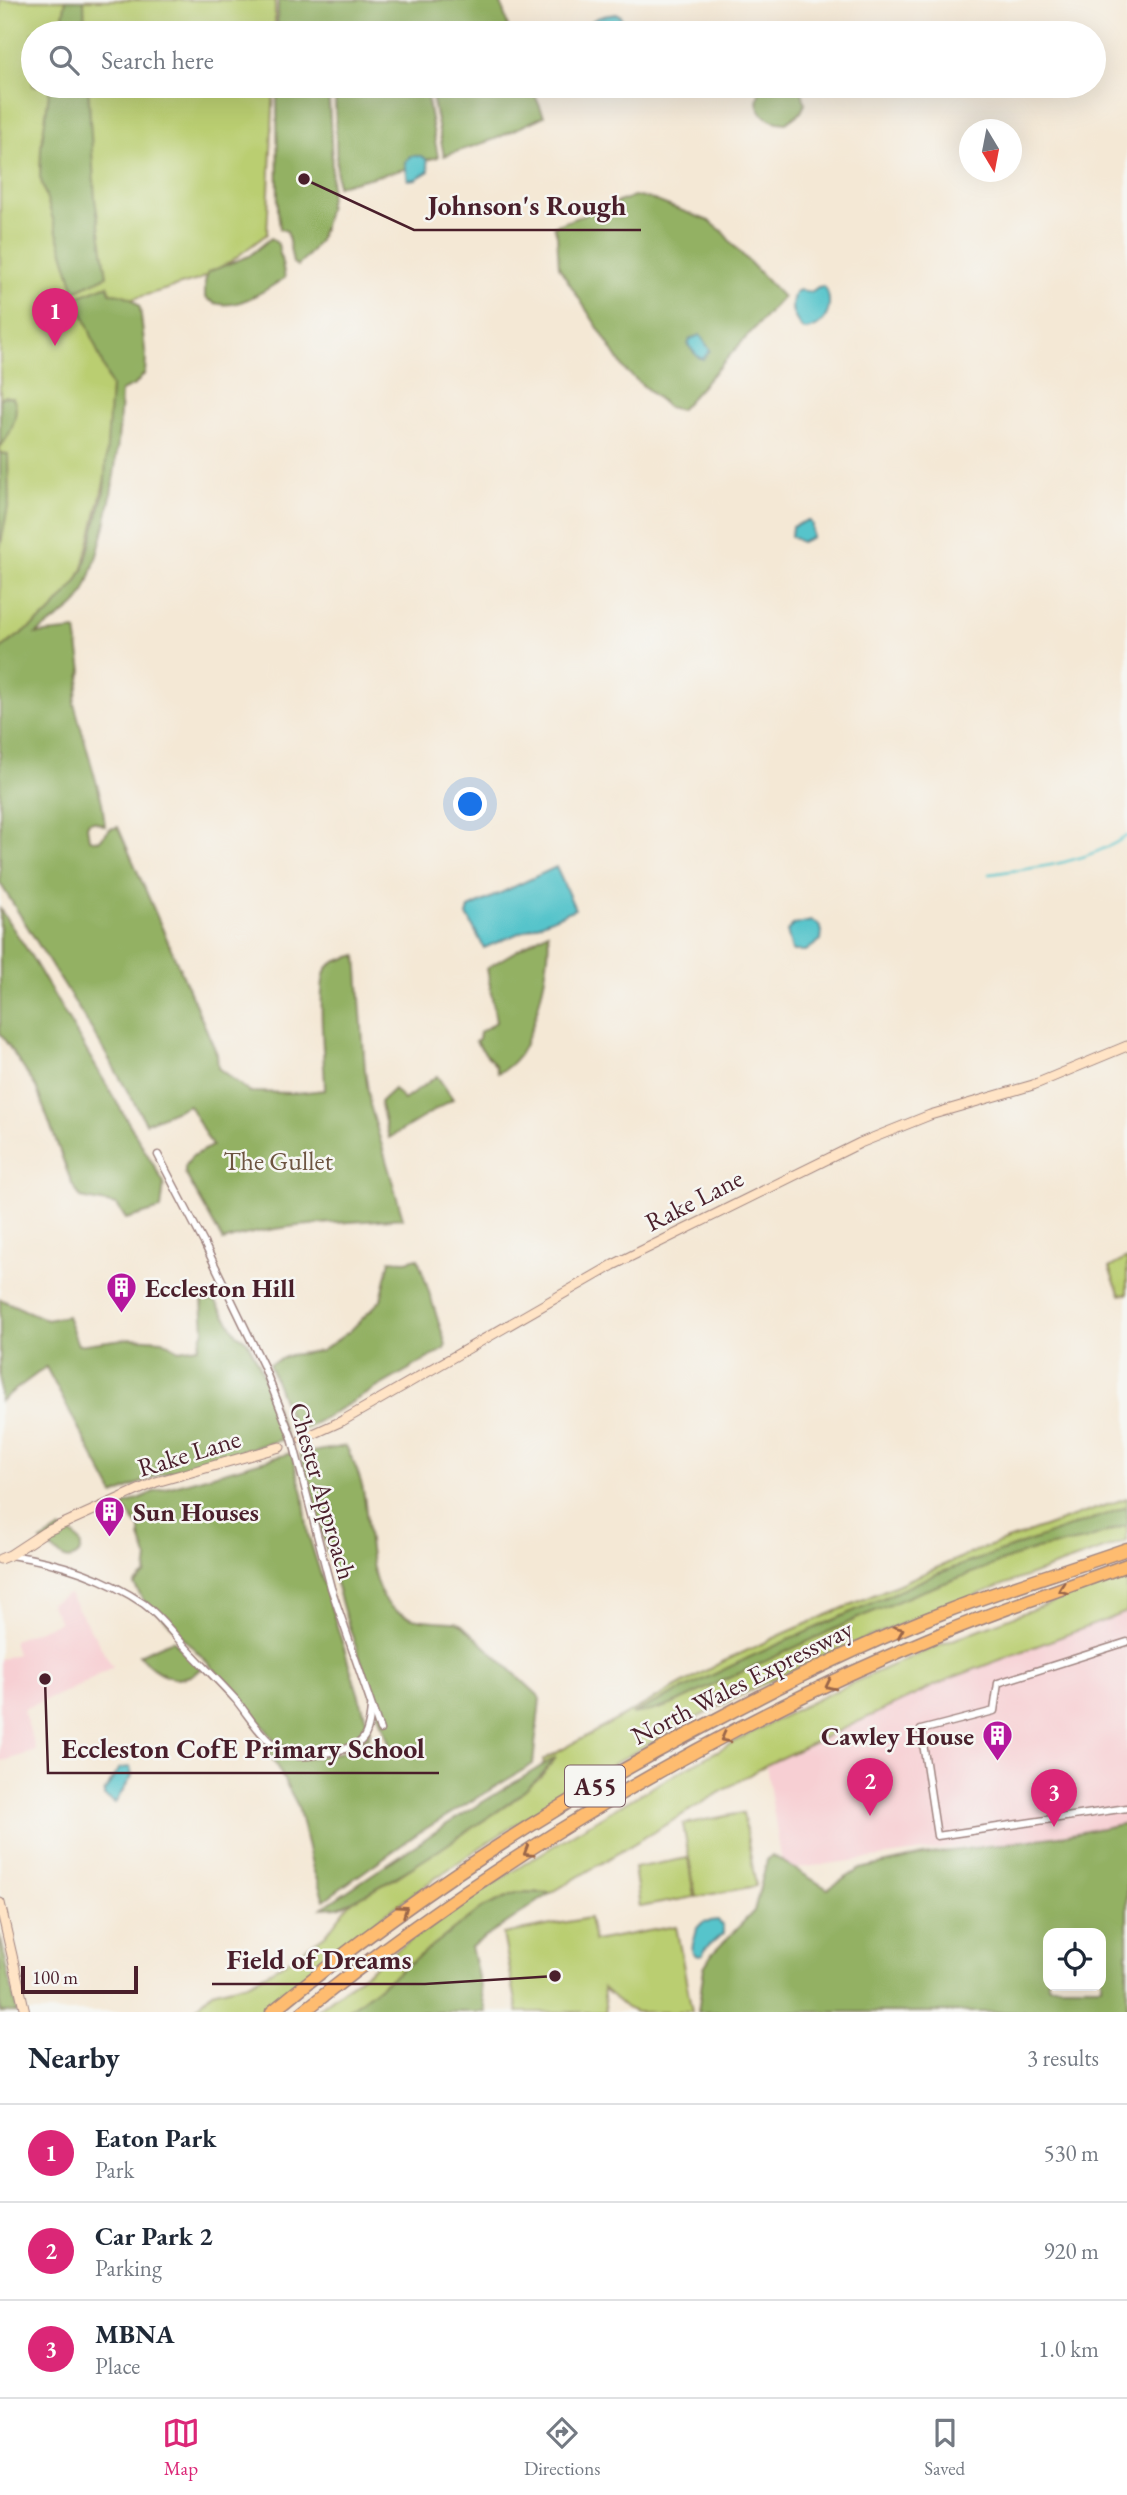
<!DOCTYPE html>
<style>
:root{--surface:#fff;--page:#f2f2f3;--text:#1f2937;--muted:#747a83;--line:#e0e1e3;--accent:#db2777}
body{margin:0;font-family:"EB Garamond",serif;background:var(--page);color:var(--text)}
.controls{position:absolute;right:21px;bottom:21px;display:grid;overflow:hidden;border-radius:14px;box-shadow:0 7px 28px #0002}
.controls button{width:63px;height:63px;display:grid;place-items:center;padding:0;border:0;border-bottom:2px solid var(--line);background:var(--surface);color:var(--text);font:35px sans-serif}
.compass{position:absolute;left:959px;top:119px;width:63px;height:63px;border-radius:50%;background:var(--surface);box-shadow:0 7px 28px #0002;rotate:170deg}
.scale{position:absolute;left:21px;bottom:18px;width:117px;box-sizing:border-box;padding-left:7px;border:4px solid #4a1f2b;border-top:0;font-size:19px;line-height:24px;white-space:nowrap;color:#4a1f2b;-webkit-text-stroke:5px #f6f6f2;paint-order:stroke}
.you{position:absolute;left:471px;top:805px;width:24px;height:24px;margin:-18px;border:5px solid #fff;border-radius:50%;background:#1a73e8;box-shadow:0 0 0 10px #1a73e833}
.badge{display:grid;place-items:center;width:46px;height:46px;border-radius:50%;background:var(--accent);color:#fff;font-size:23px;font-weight:700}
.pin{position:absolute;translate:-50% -58px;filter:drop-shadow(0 2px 4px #0008)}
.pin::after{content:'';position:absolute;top:37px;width:24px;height:21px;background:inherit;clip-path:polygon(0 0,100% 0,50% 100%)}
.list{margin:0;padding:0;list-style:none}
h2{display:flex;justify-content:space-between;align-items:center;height:91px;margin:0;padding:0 28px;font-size:30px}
h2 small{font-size:23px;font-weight:400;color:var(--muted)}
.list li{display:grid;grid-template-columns:46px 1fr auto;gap:21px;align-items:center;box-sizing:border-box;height:98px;padding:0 28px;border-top:2px solid var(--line)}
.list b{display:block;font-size:26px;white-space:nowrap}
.list p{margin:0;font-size:23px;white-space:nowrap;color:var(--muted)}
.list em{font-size:23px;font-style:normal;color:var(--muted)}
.icon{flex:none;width:38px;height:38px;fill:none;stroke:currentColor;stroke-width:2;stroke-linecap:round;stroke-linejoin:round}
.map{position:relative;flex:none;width:1127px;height:2012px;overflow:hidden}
.search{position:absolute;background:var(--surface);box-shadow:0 7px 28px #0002;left:21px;right:21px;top:21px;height:77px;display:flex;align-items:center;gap:18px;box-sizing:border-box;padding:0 24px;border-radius:38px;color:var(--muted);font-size:26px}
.sheet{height:385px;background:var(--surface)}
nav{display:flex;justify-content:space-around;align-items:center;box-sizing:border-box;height:98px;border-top:2px solid var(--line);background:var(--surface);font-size:19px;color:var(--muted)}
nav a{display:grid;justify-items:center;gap:4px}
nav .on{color:var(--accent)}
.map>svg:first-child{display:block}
.built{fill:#f7cfd3}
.green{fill:#bace71;stroke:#82764e;stroke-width:2}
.forest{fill:#93b163;stroke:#6e6847;stroke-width:2;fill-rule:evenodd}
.water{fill:#56c4cb;stroke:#50727b;stroke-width:2}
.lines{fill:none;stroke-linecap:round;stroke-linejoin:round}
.stream{stroke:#56c4cb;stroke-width:2.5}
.street-casing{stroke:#9f8480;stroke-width:9}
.secondary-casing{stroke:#9f8480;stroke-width:11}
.highway-casing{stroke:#9f8480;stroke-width:15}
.street{stroke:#fff;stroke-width:6}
.secondary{stroke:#ffe4c6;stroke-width:9}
.highway{stroke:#febc70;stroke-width:12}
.oneway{stroke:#9b664a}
.labels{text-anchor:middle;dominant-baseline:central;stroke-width:5;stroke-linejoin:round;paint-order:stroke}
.shield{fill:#f6f6f2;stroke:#7e6067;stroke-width:2}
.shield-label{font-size:24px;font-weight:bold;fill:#4a1f2b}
.park-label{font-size:26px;fill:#6c5440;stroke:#f6f6f2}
.street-label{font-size:26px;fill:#4a1f2b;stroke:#f6f6f2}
.poi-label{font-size:26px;font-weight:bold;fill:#4a1f2b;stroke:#f6f6f2;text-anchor:start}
.leader{fill:none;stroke:#4a1f2b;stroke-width:2.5}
.callout-dot{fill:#4a1f2b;stroke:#f6f6f2;stroke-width:2.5}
.callout-label{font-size:28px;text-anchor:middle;font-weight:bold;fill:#4a1f2b;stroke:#f6f6f2;stroke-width:5;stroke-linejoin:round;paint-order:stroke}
</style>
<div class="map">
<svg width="1127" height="2012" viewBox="0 0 1127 2012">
<rect width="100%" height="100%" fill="#f6f6f2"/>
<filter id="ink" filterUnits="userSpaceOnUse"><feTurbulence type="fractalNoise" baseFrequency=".0143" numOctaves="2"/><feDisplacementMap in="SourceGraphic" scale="14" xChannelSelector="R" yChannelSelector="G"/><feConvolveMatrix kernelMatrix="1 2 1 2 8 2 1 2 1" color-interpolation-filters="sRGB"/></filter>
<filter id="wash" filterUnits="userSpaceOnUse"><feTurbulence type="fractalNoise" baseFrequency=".00686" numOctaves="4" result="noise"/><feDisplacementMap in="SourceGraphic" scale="28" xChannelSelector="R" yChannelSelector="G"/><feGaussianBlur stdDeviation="1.57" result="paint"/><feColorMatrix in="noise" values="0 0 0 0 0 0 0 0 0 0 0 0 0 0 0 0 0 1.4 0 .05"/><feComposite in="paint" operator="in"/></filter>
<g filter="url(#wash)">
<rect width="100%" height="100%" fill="#f4e8d5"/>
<g class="built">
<polygon points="69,1594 113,1667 66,1692 23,1709 36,1751 0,1762 0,1659 17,1654 13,1640 60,1622 50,1603"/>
<polygon points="1127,1612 1127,1824 1018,1841 939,1849 783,1870 766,1765 949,1679"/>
</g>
<g class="green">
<polygon points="0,0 275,0 275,33 33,33 33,86 274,86 267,234 234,259 198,280 108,306 111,387 106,474 83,568 76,583 49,614 0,649"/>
<polygon points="1125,1259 1127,1259 1127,1294 1120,1295 1109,1268"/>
<path d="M1127 1498V1541C1012 1581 897 1622 787 1673 629 1747 479 1842 341 1947 314 1967 289 1990 264 2012H192L212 1992 248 1983 285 1963 326 1934 351 1902 396 1878 510 1803 541 1776 555 1759 544 1765 543 1760 720 1663 785 1633 976 1551Z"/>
<path d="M1127 1575V1612L949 1679 766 1765 551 1893 518 1892 482 1908 346 2012H315C424 1925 541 1850 663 1781 731 1743 799 1706 870 1675 954 1637 1041 1606 1127 1575Z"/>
<polygon points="743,1813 756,1886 696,1897 683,1824"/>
<polygon points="688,1858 694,1897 640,1907 634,1868"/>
<polygon points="589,1918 594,1941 676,1926 692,2012 636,2012 626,2008 603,1988 606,2012 518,2012 503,1934"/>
</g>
<g class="forest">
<polygon points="66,0 84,0 85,33 60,33"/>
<polygon points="278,0 500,0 510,33 422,33 420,23 414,25 416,33 277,33"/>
<polygon points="50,86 88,86 95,199 107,276 75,291 40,177 41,148"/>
<path d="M277 86H328C330 135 339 193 319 240 314 249 305 258 298 266L293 263 287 231 280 229 278 212Z"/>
<polygon points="335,86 425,86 438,157 427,160 422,156 405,163 405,169 337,186"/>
<polygon points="430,86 531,86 544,116 495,139 444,156"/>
<path d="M763 86H801L805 104 801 112 786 123C764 122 749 107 763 86Z"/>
<polygon points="634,196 651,199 709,221 722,231 734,246 783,297 680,410 668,407 625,370 559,267 557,235 554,226"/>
<path d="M271 238 278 244 285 278C265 290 228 318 205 297V282L208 272 249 256Z"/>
<path d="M108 285 110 293C122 293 133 297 140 308L146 358 145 373 135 385 121 391C119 452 112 513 92 571 88 582 84 597 75 605 64 616 48 624 36 634L76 630 82 671 74 703 102 802 105 826 94 821 89 822 87 826 89 839 99 841 110 829 118 827 217 1054 218 1068 250 1092 296 1093 325 1090C325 1069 316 981 327 968 334 960 347 958 357 955L365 1070 370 1105 403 1218C343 1224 282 1222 223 1241L185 1173V1167L192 1156 212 1146 189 1105 146 1123 92 1030 0 883V649L49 614 76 583 84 568 104 491 111 387 77 297Z"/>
<path d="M4 396 13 398C21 412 10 436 0 447V399Z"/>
<polygon points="0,453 8,454 9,502 0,548"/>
<polygon points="0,909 28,951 164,1183 161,1209 126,1219 117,1205 81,1198 72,1184 36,1087 0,1033"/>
<path d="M548 932C552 962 535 1030 519 1055 514 1062 506 1069 498 1073L495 1065 475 1041 479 1039 480 1032 496 1022 487 968Z"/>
<polygon points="437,1076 453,1099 389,1138 380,1102 394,1089 404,1100"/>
<polygon points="418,1258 446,1345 444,1349 296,1434 269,1364 290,1355 321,1351 350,1331 381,1300 390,1260 406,1261"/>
<polygon points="0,1299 47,1320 67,1316 78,1345 131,1338 163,1340 179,1350 198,1347 204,1330 202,1301 215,1301 237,1334 247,1341 259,1364 287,1438 158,1475 114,1495 46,1367 0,1401"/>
<path d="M346 1446C352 1459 359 1472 362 1486 371 1520 364 1594 398 1612 416 1622 436 1621 456 1622L462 1625 538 1695 540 1699 533 1764 417 1834 324 1900 313 1869 298 1806 267 1748 274 1747 308 1758 366 1748 391 1749 345 1615 300 1454Z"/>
<polygon points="291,1453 303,1493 308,1534 370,1731 369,1738 349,1746 313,1753 291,1749 275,1741 238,1694 161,1615 144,1601 134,1585 146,1574 148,1559 140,1537 140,1528 122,1506 156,1491"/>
<polygon points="1127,1507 1127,1525 1085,1540 1036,1549 915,1594 856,1619 671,1705 651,1711 632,1714 750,1657 939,1573"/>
<path d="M61 1529C94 1540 79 1563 65 1558 57 1555 48 1546 41 1541Z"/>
<path d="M173 1640 201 1668C181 1689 154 1673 139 1655Z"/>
<path d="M556 1757C534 1788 502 1809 470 1829 432 1856 393 1880 351 1902L338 1907 322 1908 447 1824Z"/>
<path d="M1127 1823V2012H698L704 1967 712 1954 754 1911 767 1860 772 1855 828 1889 860 1869 923 1855 1066 1835ZM1048 1933H1101V1986H1048Z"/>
<polygon points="518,1892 551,1893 471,1947 486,2012 346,2012 482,1908"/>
<polygon points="0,1935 17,2012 0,2012"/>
</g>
<g class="water">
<path d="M617 14 621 16 622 23 617 33H585C590 16 602 16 617 14Z"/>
<polygon points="410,156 422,156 427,160 429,171 416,179 408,180 405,163"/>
<path d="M824 286C836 304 826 330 803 330 792 315 789 309 795 292L800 290 811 292 818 287Z"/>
<polygon points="700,335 710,350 703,359 698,357 688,345 690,339"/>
<polygon points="808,520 812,524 812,537 801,542 791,536 792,527"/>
<polygon points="556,867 575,909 484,948 467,915 469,908"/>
<polygon points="811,921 818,924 822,931 821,940 806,951 792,951 787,931 793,925"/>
<polygon points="130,1767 132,1776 115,1803 104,1796 104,1792 120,1768"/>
<path d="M718 1920 723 1927V1933L704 1950 703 1955 698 1956 693 1954C690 1944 696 1939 697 1928L703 1922Z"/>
</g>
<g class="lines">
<path class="stream" d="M989 874C1037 868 1086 863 1127 836"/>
</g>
</g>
<g filter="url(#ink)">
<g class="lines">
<defs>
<g id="street">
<polyline points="158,1155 205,1245 263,1365 292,1438 331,1588 380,1730"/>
<path d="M10 1555C59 1562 103 1576 144 1604 159 1615 169 1629 181 1642 199 1662 218 1680 236 1700 253 1721 268 1751 298 1756 309 1758 324 1753 335 1751 365 1746 368 1737 371 1708"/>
<polyline points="1127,1642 998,1683 994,1711 921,1730 937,1836 1127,1808"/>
</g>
<g id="secondary">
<polyline points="302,1439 342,1421 613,1265 860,1143 930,1115 1033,1085 1127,1046"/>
<polyline points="0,1559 10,1555 45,1532 156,1482 280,1447"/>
<polyline points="0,1903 25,2012"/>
</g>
<g id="highway">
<path d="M272 2012C406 1900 553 1805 708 1724 786 1682 864 1643 947 1611 1006 1588 1067 1570 1127 1549"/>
<path d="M303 2012C494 1858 721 1724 948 1631 1007 1607 1068 1587 1127 1565"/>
</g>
</defs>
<use href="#street" class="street-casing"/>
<use href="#secondary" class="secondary-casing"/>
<use href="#highway" class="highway-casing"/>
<use href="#street" class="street"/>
<use href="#secondary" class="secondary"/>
<use href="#highway" class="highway"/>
</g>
<defs><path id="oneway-chevron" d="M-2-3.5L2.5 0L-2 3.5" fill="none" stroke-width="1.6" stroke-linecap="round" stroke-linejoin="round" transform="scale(1.75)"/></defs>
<g class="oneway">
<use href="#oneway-chevron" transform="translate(1063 1589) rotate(160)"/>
<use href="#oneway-chevron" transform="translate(899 1631) rotate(-23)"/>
<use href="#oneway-chevron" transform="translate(830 1685) rotate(154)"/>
<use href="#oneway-chevron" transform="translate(725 1738) rotate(152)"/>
<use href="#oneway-chevron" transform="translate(528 1852) rotate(148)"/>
<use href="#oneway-chevron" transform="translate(403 1910) rotate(-35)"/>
</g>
</g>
<defs>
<symbol id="building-pin" viewBox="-11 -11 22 30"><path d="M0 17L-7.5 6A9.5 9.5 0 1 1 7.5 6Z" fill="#b5179e" stroke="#f6f6f2"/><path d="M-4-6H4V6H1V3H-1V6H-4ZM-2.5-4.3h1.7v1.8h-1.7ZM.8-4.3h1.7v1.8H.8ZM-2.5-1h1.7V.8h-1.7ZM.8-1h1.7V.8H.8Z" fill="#fff"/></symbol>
</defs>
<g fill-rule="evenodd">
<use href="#building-pin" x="104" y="1270" width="35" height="47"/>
<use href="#building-pin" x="92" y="1494" width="35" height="47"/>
<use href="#building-pin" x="980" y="1718" width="35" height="47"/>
</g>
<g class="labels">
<rect class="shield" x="565" y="1765.5" width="60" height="41" rx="5"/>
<g class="shield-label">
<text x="595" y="1786">A55</text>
</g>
<g class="park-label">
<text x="278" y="1161">The Gullet</text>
</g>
<g class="street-label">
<text transform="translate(694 1200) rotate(-27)">Rake Lane</text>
<text transform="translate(189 1453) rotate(-17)">Rake Lane</text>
<text transform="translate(323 1491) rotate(74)">Chester Approach</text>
<text transform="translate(742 1682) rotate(-27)">North Wales Expressway</text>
</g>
<g class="poi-label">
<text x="145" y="1288">Eccleston Hill</text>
<text x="133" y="1512">Sun Houses</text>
<text x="974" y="1736" text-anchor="end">Cawley House</text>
</g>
</g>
<path class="leader" d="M304 179L414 230H641M45 1679L48 1773H439M555 1976L425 1984H212"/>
<g class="callout-dot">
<circle cx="304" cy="179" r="7"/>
<circle cx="45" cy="1679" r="7"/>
<circle cx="555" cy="1976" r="7"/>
</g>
<g class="callout-label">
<text x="527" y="215">Johnson's Rough</text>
<text x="243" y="1758">Eccleston CofE Primary School</text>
<text x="319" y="1969">Field of Dreams</text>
</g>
</svg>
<div class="controls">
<button><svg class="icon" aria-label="locate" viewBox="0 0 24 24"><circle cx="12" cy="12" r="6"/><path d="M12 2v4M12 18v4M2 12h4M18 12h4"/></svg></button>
</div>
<svg class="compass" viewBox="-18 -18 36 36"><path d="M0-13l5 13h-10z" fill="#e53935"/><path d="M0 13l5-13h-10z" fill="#747a83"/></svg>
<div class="scale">100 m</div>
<div class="you"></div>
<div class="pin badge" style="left:55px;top:346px">1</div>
<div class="pin badge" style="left:870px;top:1816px">2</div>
<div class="pin badge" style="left:1054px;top:1827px">3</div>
<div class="search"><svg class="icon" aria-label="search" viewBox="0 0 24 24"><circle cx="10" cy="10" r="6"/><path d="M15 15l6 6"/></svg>Search here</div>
</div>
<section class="sheet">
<h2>Nearby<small>3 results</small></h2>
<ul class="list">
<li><span class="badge">1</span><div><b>Eaton Park</b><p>Park</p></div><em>530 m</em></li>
<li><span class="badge">2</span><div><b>Car Park 2</b><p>Parking</p></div><em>920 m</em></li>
<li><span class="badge">3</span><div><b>MBNA</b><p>Place</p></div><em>1.0 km</em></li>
</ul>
</section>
<nav>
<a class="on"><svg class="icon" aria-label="map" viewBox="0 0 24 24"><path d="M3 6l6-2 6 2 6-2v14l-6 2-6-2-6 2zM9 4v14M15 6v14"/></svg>Map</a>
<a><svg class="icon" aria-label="directions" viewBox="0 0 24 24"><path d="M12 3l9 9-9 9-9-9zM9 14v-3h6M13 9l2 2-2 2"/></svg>Directions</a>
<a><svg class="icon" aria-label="saved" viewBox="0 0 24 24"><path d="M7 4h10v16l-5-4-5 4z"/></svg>Saved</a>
</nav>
